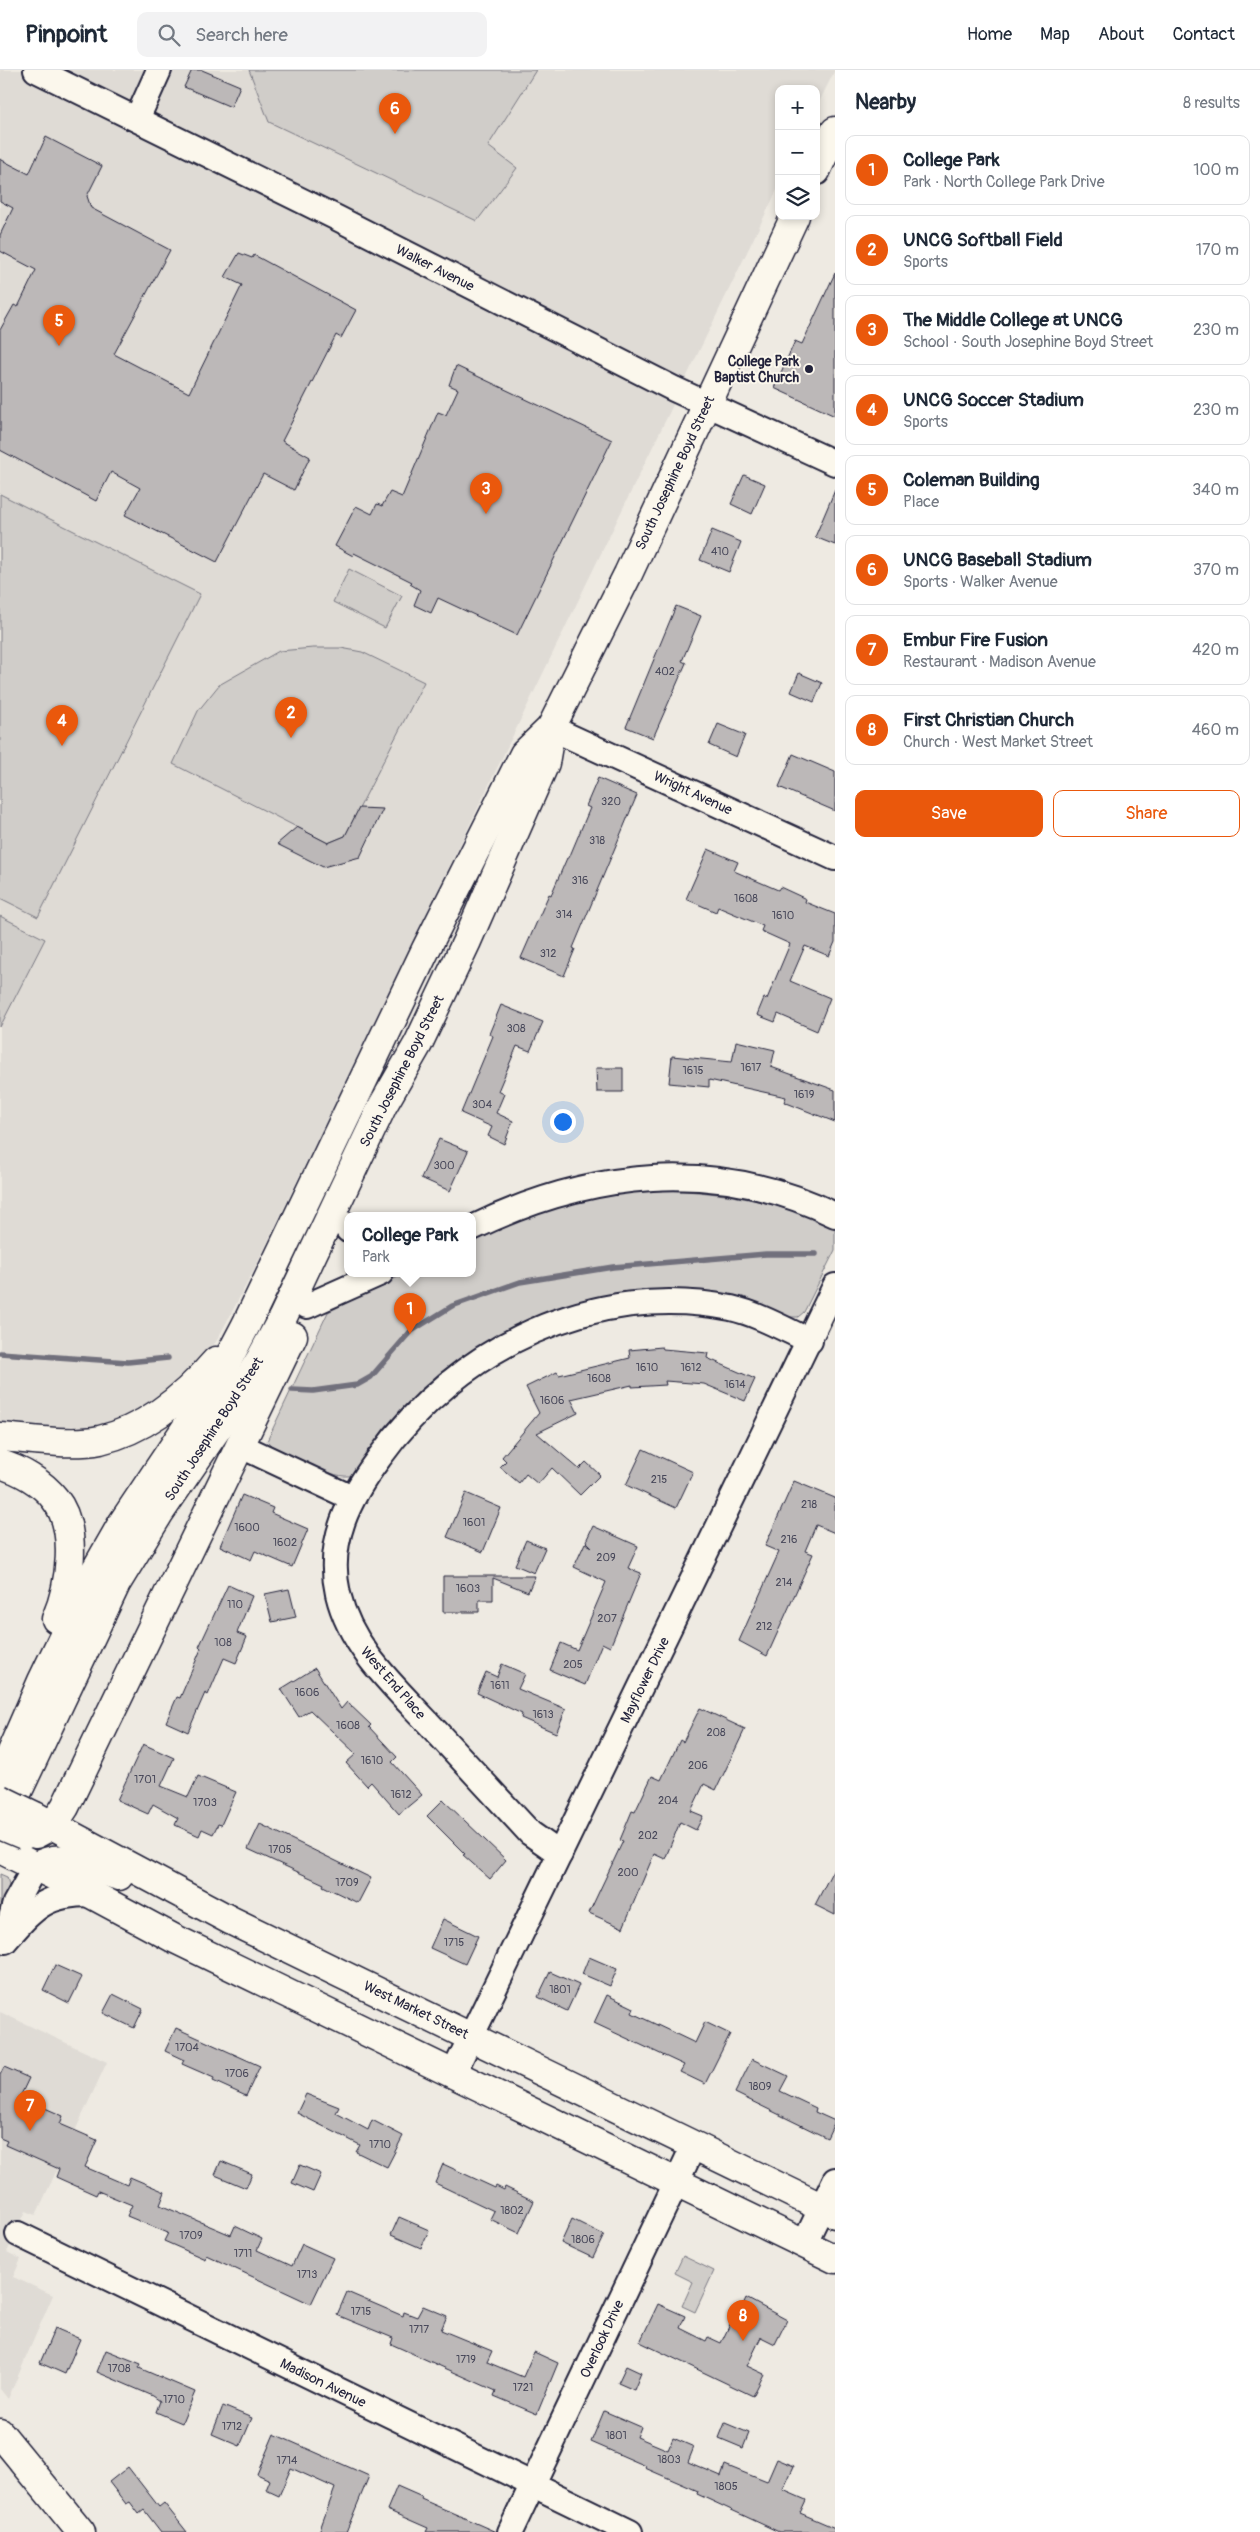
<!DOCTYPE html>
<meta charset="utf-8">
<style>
:root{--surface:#fff;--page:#f2f2f3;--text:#1f2937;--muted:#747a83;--line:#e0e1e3;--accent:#ea580c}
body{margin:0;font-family:Pangolin,sans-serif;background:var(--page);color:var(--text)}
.controls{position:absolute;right:15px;top:15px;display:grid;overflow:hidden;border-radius:10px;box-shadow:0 2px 8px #0003}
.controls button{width:45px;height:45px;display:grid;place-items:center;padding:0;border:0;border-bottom:1px solid var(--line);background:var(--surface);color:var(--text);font:25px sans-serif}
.you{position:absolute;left:562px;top:1051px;width:18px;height:18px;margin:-12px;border:4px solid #fff;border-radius:50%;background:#1a73e8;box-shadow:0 0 0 8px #1a73e833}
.badge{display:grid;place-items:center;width:32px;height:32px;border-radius:50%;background:var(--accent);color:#fff;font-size:16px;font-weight:700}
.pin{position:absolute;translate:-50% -41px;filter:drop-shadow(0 1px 2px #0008)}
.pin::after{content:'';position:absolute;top:26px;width:18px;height:15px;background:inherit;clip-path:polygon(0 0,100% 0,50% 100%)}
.popup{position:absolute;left:344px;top:1142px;width:132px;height:65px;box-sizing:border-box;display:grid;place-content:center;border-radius:10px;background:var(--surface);filter:drop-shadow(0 1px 4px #0005);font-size:16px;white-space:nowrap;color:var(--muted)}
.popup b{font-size:19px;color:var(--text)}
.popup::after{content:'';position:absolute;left:50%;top:100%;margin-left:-10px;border:10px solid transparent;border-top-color:var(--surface)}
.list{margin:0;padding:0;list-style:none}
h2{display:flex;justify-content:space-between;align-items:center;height:65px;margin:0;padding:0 20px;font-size:21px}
h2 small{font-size:16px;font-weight:400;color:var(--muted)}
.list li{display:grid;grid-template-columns:32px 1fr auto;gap:15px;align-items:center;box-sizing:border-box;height:70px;margin:0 10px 10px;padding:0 10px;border:1px solid var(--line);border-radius:10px}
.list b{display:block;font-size:19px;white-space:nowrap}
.list p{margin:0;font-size:16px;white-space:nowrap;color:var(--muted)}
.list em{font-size:16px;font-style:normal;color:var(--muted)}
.actions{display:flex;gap:10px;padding:15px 20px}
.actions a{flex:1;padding:11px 0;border:1px solid var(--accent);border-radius:10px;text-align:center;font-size:18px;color:var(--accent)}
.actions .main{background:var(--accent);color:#fff}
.icon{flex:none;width:28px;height:28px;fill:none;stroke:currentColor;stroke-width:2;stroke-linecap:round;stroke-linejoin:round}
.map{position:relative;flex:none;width:835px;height:2462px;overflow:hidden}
header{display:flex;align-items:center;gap:30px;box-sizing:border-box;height:70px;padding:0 25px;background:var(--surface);border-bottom:1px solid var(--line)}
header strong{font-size:24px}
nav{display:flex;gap:28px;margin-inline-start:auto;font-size:18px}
.search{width:350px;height:45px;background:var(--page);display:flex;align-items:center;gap:12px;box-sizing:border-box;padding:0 18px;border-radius:10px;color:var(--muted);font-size:19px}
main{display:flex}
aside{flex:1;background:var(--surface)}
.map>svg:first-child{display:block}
.built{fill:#dfdbd5}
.green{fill:#d0cdc9;stroke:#797882}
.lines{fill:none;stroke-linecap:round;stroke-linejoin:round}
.stream{stroke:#716f7c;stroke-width:5.5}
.building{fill:#bcb8b8;stroke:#22223b}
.minor-casing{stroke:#22223b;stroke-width:28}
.major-casing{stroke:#22223b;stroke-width:31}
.minor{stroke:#fbf7ec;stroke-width:24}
.major{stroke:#fbf7ec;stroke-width:28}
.major-bridge-casing{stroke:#22223b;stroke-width:31;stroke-linecap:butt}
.major-bridge{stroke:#fbf7ec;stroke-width:28}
.poi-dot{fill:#22223b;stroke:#fbf7ec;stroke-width:2}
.labels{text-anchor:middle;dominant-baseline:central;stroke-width:4;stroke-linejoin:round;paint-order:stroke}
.number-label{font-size:11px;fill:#48485a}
.street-label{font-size:14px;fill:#22223b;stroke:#fbf7ec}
.poi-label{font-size:14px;font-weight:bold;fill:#22223b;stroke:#fbf7ec;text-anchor:end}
</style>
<header>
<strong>Pinpoint</strong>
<div class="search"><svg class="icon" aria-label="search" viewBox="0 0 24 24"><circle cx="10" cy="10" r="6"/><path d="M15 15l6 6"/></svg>Search here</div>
<nav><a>Home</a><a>Map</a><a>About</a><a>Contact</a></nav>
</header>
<main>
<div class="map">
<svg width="835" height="2462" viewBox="0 0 835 2462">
<rect width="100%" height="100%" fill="#eeeae2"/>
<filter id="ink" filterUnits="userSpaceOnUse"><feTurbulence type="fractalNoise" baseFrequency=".02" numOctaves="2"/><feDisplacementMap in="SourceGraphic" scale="10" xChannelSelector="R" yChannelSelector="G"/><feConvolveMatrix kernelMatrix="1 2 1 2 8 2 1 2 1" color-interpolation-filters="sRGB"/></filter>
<g filter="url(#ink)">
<g class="built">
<polygon points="0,0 835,0 816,38 816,19 779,19 779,116 254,1200 217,1270 193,1304 146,1340 102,1356 74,1361 0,1355"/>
<polygon points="0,1942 107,1992 36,2145 26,2141 7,2182 21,2189 13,2207 53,2225 8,2329 0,2319"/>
</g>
<g class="green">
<polygon points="249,0 536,0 488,76 517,98 477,151 269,52"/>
<polygon points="0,424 200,524 38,847 0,828"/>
<polygon points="349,499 402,526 385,558 333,532"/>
<polygon points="313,578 341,578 362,582 424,612 345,766 328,773 173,694 198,641 219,615 279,581"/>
<polygon points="0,846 45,869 0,957"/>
<path d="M657 1120C705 1121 750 1126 796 1142 810 1147 823 1151 835 1159V1180L804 1242 798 1247H789C769 1239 749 1231 728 1227 622 1204 509 1246 429 1315 399 1341 377 1374 353 1405 335 1412 291 1384 272 1376L267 1371 328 1242 406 1203H472L473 1171 540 1140 616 1123Z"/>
<polygon points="0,1804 7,1807 9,1815 0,1846"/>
<polygon points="683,2186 714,2201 695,2242 682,2236 693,2212 675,2203"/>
</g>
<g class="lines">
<g class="stream">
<polyline points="0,1283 128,1292 168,1288"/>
<polyline points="292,1320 313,1321 357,1315 371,1307 410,1262 452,1236 520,1212 613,1197 766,1184 816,1184"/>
</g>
</g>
<g class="building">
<polygon points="192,0 202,0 240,16 231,37 184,17"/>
<polygon points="46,67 102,96 87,126 91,138 170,180 114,284 189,323 242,215 225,207 239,183 252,188 254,185 356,240 341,268 336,265 282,371 310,387 294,420 263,404 217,492 125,445 140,418 111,402 96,431 0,380 0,260 14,235 18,237 36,200 0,181 0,165 13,138 0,131 0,89 29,104"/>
<polygon points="835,203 835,346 774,318 795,271 802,274"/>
<polygon points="456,296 612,370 517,565 438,528 431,543 414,535 420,520 410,514 412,512 354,483 353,486 335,476 356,436 372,444 377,434 382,436 390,422 402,427 438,342 446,345 458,319 449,315"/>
<polygon points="744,405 765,414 752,444 731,434"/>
<polygon points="835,420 835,475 815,467"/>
<polygon points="712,460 741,472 729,502 700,490"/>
<polygon points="676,536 701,546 682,591 686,593 653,668 626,657"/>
<polygon points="799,603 822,613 814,632 791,622"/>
<polygon points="718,654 745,665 736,687 709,675"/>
<polygon points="793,684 835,702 835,741 779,717"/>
<polygon points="598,708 637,725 573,878 575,879 564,906 521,888 549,824 551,825 567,788 569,788 590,738 586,736"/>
<polygon points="359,738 383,739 360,787 323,797 277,774 297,757 328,773 345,766"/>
<polygon points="708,779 738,792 734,801 778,820 780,817 806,829 805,832 835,844 835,872 829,886 805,876 790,911 830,928 817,961 778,944 775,952 757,945 764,928 767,929 790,874 761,861 763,856 718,837 716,842 686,829"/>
<polygon points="501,935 543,952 530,981 517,976 498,1021 504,1024 496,1043 513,1051 504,1074 488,1066 492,1057 461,1043 493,966 489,964"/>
<polygon points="736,971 775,980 771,997 835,1020 835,1052 784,1032 786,1027 709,1010 709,1017 669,1013 672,986 732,992"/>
<polygon points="596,998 623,998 623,1022 597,1022"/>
<polygon points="439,1069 468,1081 450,1121 421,1108"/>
<polygon points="662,1277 663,1279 708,1283 707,1288 755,1309 745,1331 704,1314 665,1311 666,1315 632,1317 632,1315 571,1329 578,1343 537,1363 579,1399 586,1392 600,1405 580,1425 552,1398 538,1414 526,1404 519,1413 500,1397 506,1391 502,1387 539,1343 526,1317 557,1302 559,1305 630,1288 629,1280"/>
<polygon points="643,1379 693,1402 676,1438 626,1415"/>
<polygon points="794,1411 835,1428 835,1463 816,1455 805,1481 813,1484 767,1586 739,1571 779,1482 765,1476"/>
<polygon points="466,1423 501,1438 483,1482 447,1467"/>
<polygon points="242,1425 273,1438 271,1443 308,1459 292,1497 255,1481 251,1490 220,1476"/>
<polygon points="593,1456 638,1476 628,1498 641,1503 610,1577 602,1573 585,1615 550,1600 561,1573 577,1580 606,1512 574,1497 585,1473 592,1477 586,1471"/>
<polygon points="526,1470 545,1478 534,1503 515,1495"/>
<polygon points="443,1506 535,1506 528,1522 493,1508 493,1530 479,1530 479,1542 443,1542"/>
<polygon points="228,1515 252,1526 237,1563 247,1567 236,1593 224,1588 208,1625 205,1623 188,1662 166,1652 177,1627 180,1628 201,1579 199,1577"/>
<polygon points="289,1519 296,1547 272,1552 265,1524"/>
<polygon points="502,1594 525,1604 518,1619 566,1639 556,1663 521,1648 522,1644 477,1623 486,1602 497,1607"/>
<polygon points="315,1598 341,1639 347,1632 371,1655 369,1657 397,1687 392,1692 422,1725 399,1744 371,1712 367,1716 346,1693 356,1684 310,1640 299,1647 281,1619"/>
<polygon points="700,1638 745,1659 716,1720 704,1714 691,1741 703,1746 696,1760 680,1752 665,1789 654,1784 623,1858 589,1843 623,1771 620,1770 632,1741 635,1742 652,1706 661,1710 680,1670 683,1672"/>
<polygon points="143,1674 174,1688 161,1716 188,1727 198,1706 236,1722 221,1755 218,1754 213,1764 202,1759 199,1766 175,1755 178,1748 153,1734 148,1744 117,1730"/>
<polygon points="443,1730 506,1790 490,1809 463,1785 465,1784 427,1746"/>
<polygon points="260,1754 371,1808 358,1833 323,1816 324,1814 248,1779"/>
<polygon points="835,1796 835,1845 815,1835"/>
<polygon points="443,1849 478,1866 465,1894 430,1878"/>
<polygon points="589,1887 617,1899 610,1916 582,1904"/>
<polygon points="55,1895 82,1907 69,1933 43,1920"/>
<polygon points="550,1902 579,1915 567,1941 538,1927"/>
<polygon points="113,1924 143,1939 134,1958 103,1943"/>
<polygon points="607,1925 634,1938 632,1943 695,1973 705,1952 730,1964 705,2014 680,2002 684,1995 594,1953"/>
<polygon points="176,1958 260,1996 246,2026 213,2011 214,2008 182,1994 184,1990 165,1981"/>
<polygon points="752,1989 788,2006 780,2021 816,2038 815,2042 835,2051 827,2068 735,2023"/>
<polygon points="4,1997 29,2008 20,2027 63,2046 60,2054 97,2070 85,2097 127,2115 130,2107 165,2122 160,2135 231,2165 235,2156 262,2169 257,2180 292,2196 302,2174 333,2188 311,2234 206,2185 205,2189 164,2171 168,2163 127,2146 132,2135 98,2121 96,2125 56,2107 59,2099 5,2075 7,2071 0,2068 0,2005"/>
<polygon points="306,2024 339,2037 336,2043 368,2060 372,2050 403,2066 387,2097 356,2082 360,2075 297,2043"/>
<polygon points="221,2091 252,2104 246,2118 215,2105"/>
<polygon points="443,2094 495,2118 496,2116 504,2120 505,2117 534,2131 519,2163 490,2149 494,2141 435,2113"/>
<polygon points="300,2095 321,2104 313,2122 292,2113"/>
<polygon points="399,2147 429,2160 421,2178 391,2165"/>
<polygon points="572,2149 604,2165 593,2188 561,2173"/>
<polygon points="347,2222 403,2246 404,2242 417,2247 423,2236 447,2246 441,2260 492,2281 487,2292 523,2307 534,2282 558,2293 537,2344 494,2326 496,2321 391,2274 393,2268 337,2245"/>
<polygon points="746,2228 787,2250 775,2274 761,2267 747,2296 764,2304 753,2326 640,2272 658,2234 685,2246 680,2258 706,2271 708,2267 721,2273 735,2244 738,2246"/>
<polygon points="55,2258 80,2269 65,2304 40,2293"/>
<polygon points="106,2280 141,2294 139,2298 195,2322 182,2353 156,2342 160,2331 153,2326 97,2302"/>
<polygon points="626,2296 641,2303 634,2320 618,2313"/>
<polygon points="223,2336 252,2348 240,2376 212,2364"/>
<polygon points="604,2341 641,2357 637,2367 668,2380 673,2368 694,2377 688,2392 721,2406 725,2395 767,2412 777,2389 794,2396 783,2420 806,2430 800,2443 835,2458 835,2462 779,2462 697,2424 698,2421 645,2398 646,2396 591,2372"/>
<polygon points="725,2353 749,2363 743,2378 719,2368"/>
<polygon points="274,2364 369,2406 346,2462 319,2462 335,2418 291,2398 279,2426 266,2420 270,2410 257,2404"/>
<polygon points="128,2397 159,2437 164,2433 187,2462 161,2462 144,2440 139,2444 130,2432 126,2434 109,2412"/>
<polygon points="397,2416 422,2427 421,2429 496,2462 426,2462 428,2458 387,2440"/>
</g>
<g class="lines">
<defs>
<g id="minor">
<polyline points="36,0 337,148 674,319 835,393"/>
<polyline points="137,49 159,0"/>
<polyline points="551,658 835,788"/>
<polyline points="345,1154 348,1160"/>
<path d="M472 1158C589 1101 715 1086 835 1145"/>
<polyline points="307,1236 381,1203"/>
<polyline points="239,1375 352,1428"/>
<path d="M560 1784 530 1763C498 1728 465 1693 433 1658 396 1618 351 1579 338 1524 326 1472 349 1428 379 1388 458 1277 594 1211 731 1238 758 1244 784 1259 810 1271"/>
<polyline points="6,1867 15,1833 35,1797"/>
<path d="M5 1871C34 1838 44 1824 91 1824"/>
<polyline points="453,2004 835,1216"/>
<polyline points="18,2164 630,2462"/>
<polyline points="804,2174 835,2110"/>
<polyline points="510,2462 694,2075"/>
</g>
<g id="major">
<polyline points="816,101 835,61"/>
<path d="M0 1367C30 1369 71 1376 100 1370 147 1359 185 1327 216 1291"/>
<path d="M0 1394C20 1400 42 1412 55 1429 79 1459 70 1517 56 1549"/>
<polyline points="0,1707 42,1611 95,1501 123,1452 214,1316 246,1255 426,879 524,684 551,658"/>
<polyline points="35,1746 230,1850 835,2144"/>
<polyline points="2,1755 116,1514 160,1442 221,1353 261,1288 282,1249 383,1035 418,974 467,871 545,693 551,658 628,504 795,146"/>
<polyline points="36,1764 53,1755 65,1737 293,1266"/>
<polyline points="0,1779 91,1824 173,1868 835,2189"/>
<path d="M35 1797C64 1779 89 1798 119 1806"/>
<polyline points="0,2363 81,2462"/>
</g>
</defs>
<use href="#minor" class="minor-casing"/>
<use href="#major" class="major-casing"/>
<use href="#minor" class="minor"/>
<use href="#major" class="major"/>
<defs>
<g id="major-bridge">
<polyline points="0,1729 35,1746"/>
<polyline points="0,1755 24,1765"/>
</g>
</defs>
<use href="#major-bridge" class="major-bridge-casing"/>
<use href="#major-bridge" class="major-bridge"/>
</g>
</g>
<circle class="poi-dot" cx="809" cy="299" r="5"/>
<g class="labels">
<g class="number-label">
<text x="720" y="481">410</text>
<text x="665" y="601">402</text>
<text x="611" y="731">320</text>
<text x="597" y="770">318</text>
<text x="580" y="810">316</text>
<text x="746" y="828">1608</text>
<text x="564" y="844">314</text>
<text x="783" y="845">1610</text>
<text x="548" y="883">312</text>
<text x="516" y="958">308</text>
<text x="751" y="997">1617</text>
<text x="693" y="1000">1615</text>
<text x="804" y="1024">1619</text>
<text x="482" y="1034">304</text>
<text x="444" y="1095">300</text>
<text x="647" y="1297">1610</text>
<text x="691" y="1297">1612</text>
<text x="599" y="1308">1608</text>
<text x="735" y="1314">1614</text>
<text x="552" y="1330">1606</text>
<text x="659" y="1409">215</text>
<text x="809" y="1434">218</text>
<text x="474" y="1452">1601</text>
<text x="247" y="1457">1600</text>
<text x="789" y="1469">216</text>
<text x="285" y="1472">1602</text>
<text x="606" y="1487">209</text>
<text x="784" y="1512">214</text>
<text x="468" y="1518">1603</text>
<text x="235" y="1534">110</text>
<text x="607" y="1548">207</text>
<text x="764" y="1556">212</text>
<text x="223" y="1572">108</text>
<text x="573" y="1594">205</text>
<text x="500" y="1615">1611</text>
<text x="307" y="1622">1606</text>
<text x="543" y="1644">1613</text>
<text x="348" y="1655">1608</text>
<text x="716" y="1662">208</text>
<text x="372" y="1690">1610</text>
<text x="698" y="1695">206</text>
<text x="145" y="1709">1701</text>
<text x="401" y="1724">1612</text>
<text x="668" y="1730">204</text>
<text x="205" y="1732">1703</text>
<text x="648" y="1765">202</text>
<text x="280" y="1779">1705</text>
<text x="628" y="1802">200</text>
<text x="347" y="1812">1709</text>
<text x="454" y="1872">1715</text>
<text x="560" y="1919">1801</text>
<text x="187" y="1977">1704</text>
<text x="237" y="2003">1706</text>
<text x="760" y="2016">1809</text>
<text x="380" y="2074">1710</text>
<text x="512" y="2140">1802</text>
<text x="191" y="2165">1709</text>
<text x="583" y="2169">1806</text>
<text x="243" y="2183">1711</text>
<text x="307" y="2204">1713</text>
<text x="361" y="2241">1715</text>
<text x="419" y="2259">1717</text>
<text x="466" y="2289">1719</text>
<text x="119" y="2298">1708</text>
<text x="523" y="2317">1721</text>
<text x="174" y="2329">1710</text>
<text x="232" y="2356">1712</text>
<text x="616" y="2365">1801</text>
<text x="669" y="2389">1803</text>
<text x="287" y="2390">1714</text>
<text x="726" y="2416">1805</text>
</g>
<g class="street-label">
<text transform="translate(435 198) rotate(27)">Walker Avenue</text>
<text transform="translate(675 403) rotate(-65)">South Josephine Boyd Street</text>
<text transform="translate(693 723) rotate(25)">Wright Avenue</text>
<text transform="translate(402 1001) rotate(-63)">South Josephine Boyd Street</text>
<text transform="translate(214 1359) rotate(-57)">South Josephine Boyd Street</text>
<text transform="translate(645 1610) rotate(-64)">Mayflower Drive</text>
<text transform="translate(393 1613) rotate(49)">West End Place</text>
<text transform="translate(416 1940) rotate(26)">West Market Street</text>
<text transform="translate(602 2269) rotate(-65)">Overlook Drive</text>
<text transform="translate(323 2313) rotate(26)">Madison Avenue</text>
</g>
<g class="poi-label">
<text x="799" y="291">College Park<tspan x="799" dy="16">Baptist Church</tspan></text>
</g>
</g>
</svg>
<div class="controls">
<button>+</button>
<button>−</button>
<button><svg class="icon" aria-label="layers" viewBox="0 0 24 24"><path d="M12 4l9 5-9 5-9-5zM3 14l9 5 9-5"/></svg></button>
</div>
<div class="you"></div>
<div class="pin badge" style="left:410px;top:1264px">1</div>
<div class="popup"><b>College Park</b>Park</div>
<div class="pin badge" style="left:291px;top:668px">2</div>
<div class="pin badge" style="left:486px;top:444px">3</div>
<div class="pin badge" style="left:62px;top:676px">4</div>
<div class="pin badge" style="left:59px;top:276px">5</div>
<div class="pin badge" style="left:395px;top:64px">6</div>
<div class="pin badge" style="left:30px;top:2061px">7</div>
<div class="pin badge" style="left:743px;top:2271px">8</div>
</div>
<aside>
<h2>Nearby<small>8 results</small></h2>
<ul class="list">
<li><span class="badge">1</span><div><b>College Park</b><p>Park · North College Park Drive</p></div><em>100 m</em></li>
<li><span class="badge">2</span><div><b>UNCG Softball Field</b><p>Sports</p></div><em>170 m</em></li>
<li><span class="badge">3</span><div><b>The Middle College at UNCG</b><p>School · South Josephine Boyd Street</p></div><em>230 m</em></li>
<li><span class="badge">4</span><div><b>UNCG Soccer Stadium</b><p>Sports</p></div><em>230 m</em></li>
<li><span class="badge">5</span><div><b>Coleman Building</b><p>Place</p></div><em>340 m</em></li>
<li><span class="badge">6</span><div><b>UNCG Baseball Stadium</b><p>Sports · Walker Avenue</p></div><em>370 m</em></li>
<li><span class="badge">7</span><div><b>Embur Fire Fusion</b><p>Restaurant · Madison Avenue</p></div><em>420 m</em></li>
<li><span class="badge">8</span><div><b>First Christian Church</b><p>Church · West Market Street</p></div><em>460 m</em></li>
</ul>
<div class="actions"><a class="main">Save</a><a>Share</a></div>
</aside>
</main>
